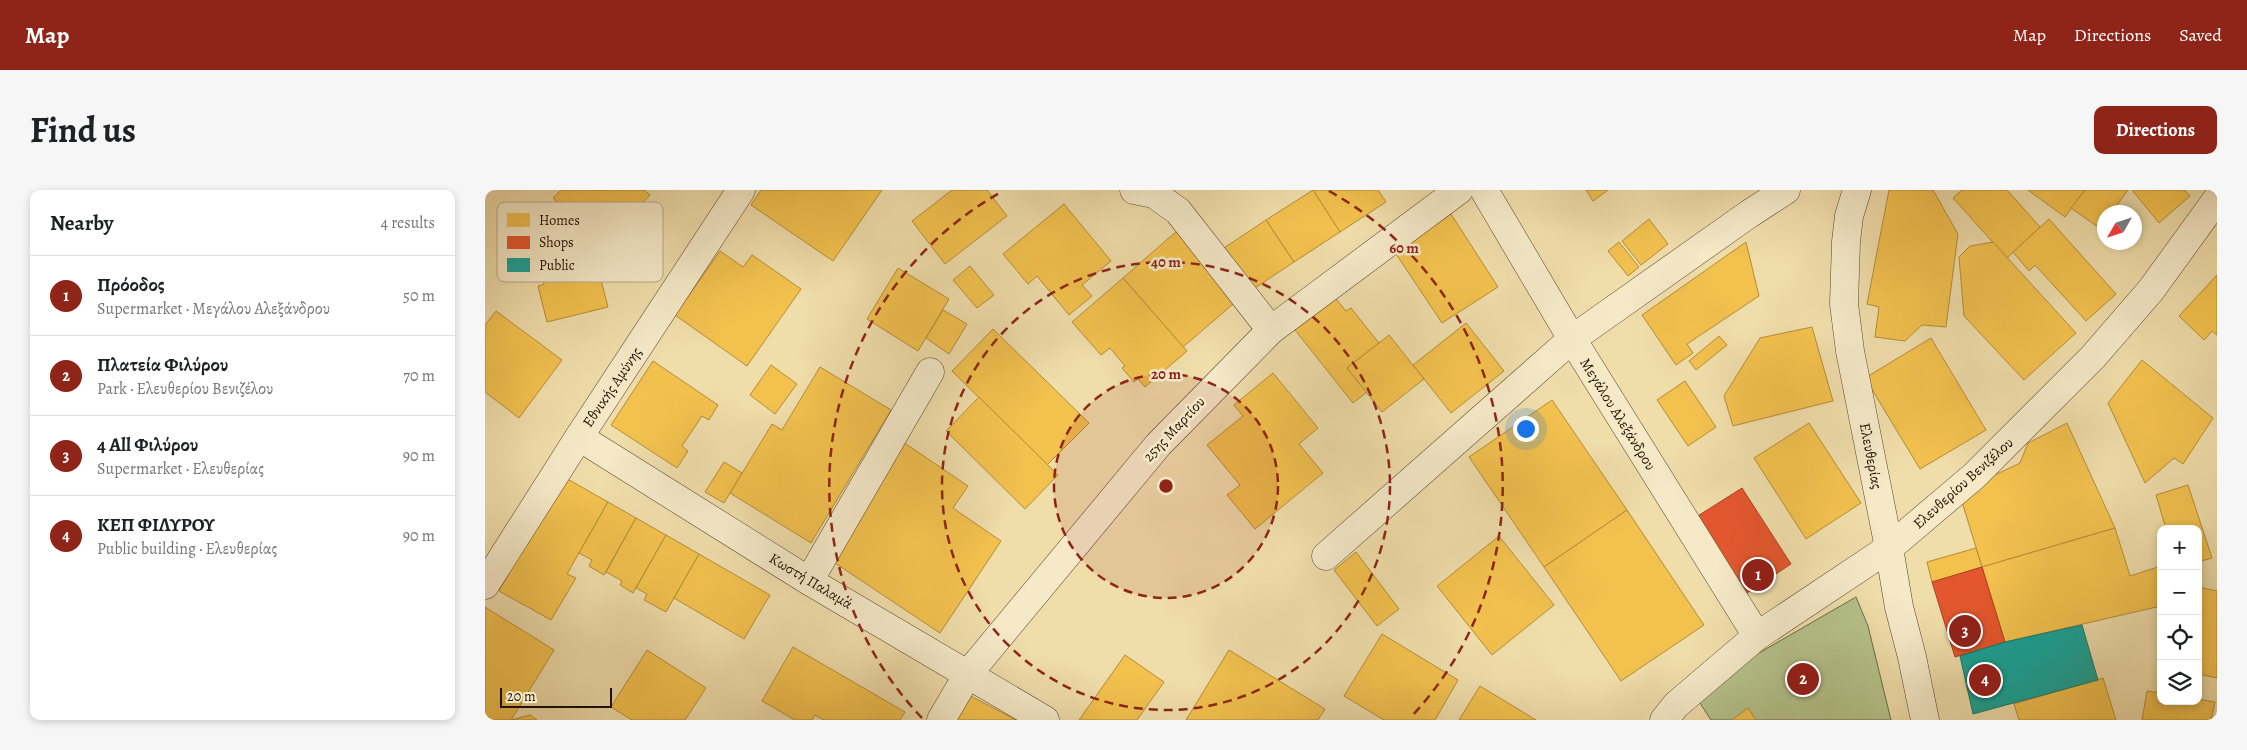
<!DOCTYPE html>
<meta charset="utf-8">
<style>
:root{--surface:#fff;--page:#f6f6f6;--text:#202124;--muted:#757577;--line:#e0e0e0;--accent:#8f2418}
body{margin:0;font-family:Alegreya,serif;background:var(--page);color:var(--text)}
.controls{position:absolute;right:15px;bottom:15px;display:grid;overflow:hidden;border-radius:10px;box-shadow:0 2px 8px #0003}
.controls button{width:45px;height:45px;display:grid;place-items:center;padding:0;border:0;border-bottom:1px solid var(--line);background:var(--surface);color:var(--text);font:25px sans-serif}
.compass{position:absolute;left:1612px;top:15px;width:45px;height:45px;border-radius:50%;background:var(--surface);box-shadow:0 2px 8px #0003;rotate:231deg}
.scale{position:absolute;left:15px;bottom:12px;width:112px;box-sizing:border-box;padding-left:5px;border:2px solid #231200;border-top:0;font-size:14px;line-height:18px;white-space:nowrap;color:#231200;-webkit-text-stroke:4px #f5e9c8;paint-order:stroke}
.you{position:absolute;left:1040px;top:238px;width:18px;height:18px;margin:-12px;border:4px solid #fff;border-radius:50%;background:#1a73e8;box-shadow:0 0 0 8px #1a73e833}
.badge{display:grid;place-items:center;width:32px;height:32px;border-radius:50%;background:var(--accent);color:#fff;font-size:16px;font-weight:700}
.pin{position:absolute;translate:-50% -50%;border:2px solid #fff;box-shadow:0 1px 5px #0006}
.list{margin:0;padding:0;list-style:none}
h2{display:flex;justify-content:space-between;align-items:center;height:65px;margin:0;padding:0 20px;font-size:21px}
h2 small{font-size:16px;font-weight:400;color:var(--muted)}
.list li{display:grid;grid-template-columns:32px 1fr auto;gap:15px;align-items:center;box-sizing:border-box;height:80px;padding:0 20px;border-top:1px solid var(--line)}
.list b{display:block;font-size:19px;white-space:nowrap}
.list p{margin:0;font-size:16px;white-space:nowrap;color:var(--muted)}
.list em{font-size:16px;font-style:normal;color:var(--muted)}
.icon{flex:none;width:28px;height:28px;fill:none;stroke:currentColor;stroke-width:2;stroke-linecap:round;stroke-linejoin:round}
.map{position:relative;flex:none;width:1732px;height:530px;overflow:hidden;border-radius:10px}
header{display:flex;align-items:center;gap:30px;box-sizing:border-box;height:70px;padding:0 25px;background:var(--accent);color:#fff}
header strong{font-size:24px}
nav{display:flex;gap:28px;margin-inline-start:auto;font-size:18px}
.intro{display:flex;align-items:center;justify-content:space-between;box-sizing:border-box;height:120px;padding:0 30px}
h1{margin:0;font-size:35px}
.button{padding:12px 22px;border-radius:10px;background:var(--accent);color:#fff;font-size:18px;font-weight:700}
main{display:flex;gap:30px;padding:0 30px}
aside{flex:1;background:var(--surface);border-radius:10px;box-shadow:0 2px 8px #0003}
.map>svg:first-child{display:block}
.green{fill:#b5c28b;stroke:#6c6a46}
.homes{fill:#f2c14e;stroke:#b48c37}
.shops{fill:#e4572e;stroke:#aa4220}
.public{fill:#17a398;stroke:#1b786a}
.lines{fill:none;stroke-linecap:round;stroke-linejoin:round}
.minor-casing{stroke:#56452a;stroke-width:29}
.minor{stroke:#f5e9c8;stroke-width:28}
.ring{fill:none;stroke:#8f2418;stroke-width:2.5;stroke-dasharray:9 6}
.labels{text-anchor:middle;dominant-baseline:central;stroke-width:5;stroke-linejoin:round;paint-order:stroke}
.street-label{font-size:15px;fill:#231200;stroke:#f5e9c8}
.key{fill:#f5e9c8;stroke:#b6a88c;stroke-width:1}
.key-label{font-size:14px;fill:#231200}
.centre{fill:#8f2418;stroke:#f5e9c8;stroke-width:2.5}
.ring-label{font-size:15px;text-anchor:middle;font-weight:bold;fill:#8f2418;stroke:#f5e9c8;stroke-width:5;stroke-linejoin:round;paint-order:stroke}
</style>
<header>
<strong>Map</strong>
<nav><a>Map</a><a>Directions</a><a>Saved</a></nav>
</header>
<div class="intro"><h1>Find us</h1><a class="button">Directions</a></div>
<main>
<aside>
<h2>Nearby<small>4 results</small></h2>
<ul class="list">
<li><span class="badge">1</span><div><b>Πρόοδος</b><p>Supermarket · Μεγάλου Αλεξάνδρου</p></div><em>50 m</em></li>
<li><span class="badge">2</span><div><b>Πλατεία Φιλύρου</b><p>Park · Ελευθερίου Βενιζέλου</p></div><em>70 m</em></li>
<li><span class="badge">3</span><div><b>4 All Φιλύρου</b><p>Supermarket · Ελευθερίας</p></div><em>90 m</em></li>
<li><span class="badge">4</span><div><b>ΚΕΠ ΦΙΛΥΡΟΥ</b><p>Public building · Ελευθερίας</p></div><em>90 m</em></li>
</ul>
</aside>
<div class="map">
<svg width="1732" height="530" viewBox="0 0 1732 530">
<rect width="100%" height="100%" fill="#efddaa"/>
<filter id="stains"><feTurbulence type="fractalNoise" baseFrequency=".004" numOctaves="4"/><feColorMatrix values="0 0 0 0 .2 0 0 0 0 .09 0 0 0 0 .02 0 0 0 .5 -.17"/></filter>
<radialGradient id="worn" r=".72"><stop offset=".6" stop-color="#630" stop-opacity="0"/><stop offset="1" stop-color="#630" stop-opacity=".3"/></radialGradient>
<polygon class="green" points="1371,407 1383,436 1406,530 1226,530 1213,510 1267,467"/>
<g class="homes">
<polygon points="76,0 159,0 165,5 118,55 68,8"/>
<polygon points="276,0 397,0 348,71 266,15"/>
<polygon points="467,0 502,0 522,26 460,74 427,31"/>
<polygon points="828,0 893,0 901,12 855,42"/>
<polygon points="828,0 855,42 809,72 781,30"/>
<polygon points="1101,0 1123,0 1108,11"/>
<polygon points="1404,0 1448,0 1473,44 1461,137 1437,135 1420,151 1390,147 1394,117 1382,114"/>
<polygon points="1477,0 1522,0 1555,37 1522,68 1468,8"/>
<polygon points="1543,0 1600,0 1580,27"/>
<polygon points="1600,0 1643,0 1627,22 1620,22 1620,33 1616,39 1586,18"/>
<polygon points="1647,0 1700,0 1705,6 1674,33"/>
<polygon points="579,14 626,71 597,95 607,106 584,125 552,86 543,94 518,64"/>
<polygon points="966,24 1013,97 957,133 909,61"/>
<polygon points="1164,29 1183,54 1156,75 1137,51"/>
<polygon points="1564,29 1631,104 1601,131 1550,75 1544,81 1528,62"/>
<polygon points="781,30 809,72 767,100 739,58"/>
<polygon points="693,40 754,109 698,157 638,88"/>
<polygon points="106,51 123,117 62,132 53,96 59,94 52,65"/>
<polygon points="1134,52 1154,77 1143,86 1123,61"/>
<polygon points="1261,52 1274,106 1202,154 1208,163 1191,175 1157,125"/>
<polygon points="1508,52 1591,143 1539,190 1479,126 1474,67 1485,56"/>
<polygon points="235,61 258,77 267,65 316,99 262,176 190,125"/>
<polygon points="485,76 509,105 492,118 468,90"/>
<polygon points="413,78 464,109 433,161 382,129"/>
<polygon points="1732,85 1732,145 1727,141 1719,150 1694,126"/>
<polygon points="638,88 702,161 660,197 653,189 649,192 637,178 640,176 625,158 616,165 587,132"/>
<polygon points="846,103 861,121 866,118 894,153 862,178 882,202 868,213 806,135"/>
<polygon points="458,120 482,134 464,164 441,148"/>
<polygon points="11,121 77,170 34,228 0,202 0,135"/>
<polygon points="981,133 1019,181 966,223 928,175"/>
<polygon points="1327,137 1348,211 1248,236 1239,206 1275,148"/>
<polygon points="508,139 604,233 562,275 467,181"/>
<polygon points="904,145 939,189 897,222 862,178"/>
<polygon points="1234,146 1242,155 1211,180 1204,171"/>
<polygon points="1446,148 1501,240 1435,279 1380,188"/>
<polygon points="1657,170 1728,228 1698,274 1689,268 1660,293 1623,213"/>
<polygon points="168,171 233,215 224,230 217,226 197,256 203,261 192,278 126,235"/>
<polygon points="286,175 312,194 290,224 265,205"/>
<polygon points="335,177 406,220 326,353 245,303 287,234 297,240"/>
<polygon points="788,183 833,238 814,254 838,283 770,339 742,305 755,295 722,255 758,226 749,215"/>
<polygon points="1200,191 1231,237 1203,256 1172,210"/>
<polygon points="494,207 573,285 540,319 461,241"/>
<polygon points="1067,210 1142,320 1059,377 984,267"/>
<polygon points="1324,233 1376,313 1321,349 1269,268"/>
<polygon points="1582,233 1630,338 1497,377 1474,302 1535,273 1543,253"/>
<polygon points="418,252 483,296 468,318 516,351 455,443 341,367"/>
<polygon points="239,272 257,283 239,313 220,302"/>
<polygon points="79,287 123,312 82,384 91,388 66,430 14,401"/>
<polygon points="1703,295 1727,368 1713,372 1713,339 1681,339 1671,305"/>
<polygon points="123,312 151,328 119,385 104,376 107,370 94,363"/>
<polygon points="1142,320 1219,435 1136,491 1059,377"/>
<polygon points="151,328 181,345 148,403 135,395 137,391 121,382"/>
<polygon points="1630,338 1645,386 1676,376 1676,416 1520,452 1497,377"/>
<polygon points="181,345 214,364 181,422 159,410 162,404 151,398"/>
<polygon points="1014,346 1069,415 1007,465 952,396"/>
<polygon points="1491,358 1497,377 1447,392 1442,372"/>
<polygon points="871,362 914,419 892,436 849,380"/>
<polygon points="214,364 285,405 259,449 189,408"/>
<polygon points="1713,397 1732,401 1732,488 1713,484"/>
<polygon points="0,417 69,460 26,530 0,530"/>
<polygon points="897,444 973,490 950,530 899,530 859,506"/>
<polygon points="308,457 420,522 415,530 339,530 330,525 327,530 310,530 277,511"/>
<polygon points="162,460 221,498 200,530 147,530 126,517"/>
<polygon points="744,460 840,519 833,530 701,530"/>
<polygon points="640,465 679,492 652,530 594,530"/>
<polygon points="1618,488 1631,530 1534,530 1529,514"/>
<polygon points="995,496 1051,530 974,530"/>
<polygon points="1662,501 1676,503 1676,511 1713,511 1713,509 1730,512 1726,530 1657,530"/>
<polygon points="480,503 531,530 465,530"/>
<polygon points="1263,518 1271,530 1247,530"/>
<polygon points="45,525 52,530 26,530"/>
</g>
<g class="shops">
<polygon points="1257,298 1306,374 1253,409 1208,329"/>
<polygon points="1497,377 1520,452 1470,467 1447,392"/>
</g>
<polygon class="public" points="1597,435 1613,490 1488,524 1475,466 1520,452"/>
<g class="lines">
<defs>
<g id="minor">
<polyline points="649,0 669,4 693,21 786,140"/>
<polyline points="999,0 1087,149 1272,446"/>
<polyline points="1372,0 1364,26 1361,52 1359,114 1365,161 1404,358 1414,417 1427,467 1440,530"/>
<polyline points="94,247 324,391 560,530"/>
<polyline points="841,366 1087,149 1264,24 1301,0"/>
<polyline points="324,391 445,182"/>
<polyline points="0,395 94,247 256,0"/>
<polyline points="456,530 483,484 673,255 786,140 974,0"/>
<polyline points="1179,530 1191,515 1272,446 1404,358 1489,286 1608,167 1666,100 1732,9"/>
</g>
</defs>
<use href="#minor" class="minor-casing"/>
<use href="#minor" class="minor"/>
</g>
<circle cx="681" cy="296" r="112" fill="#8f2418" fill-opacity=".12"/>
<g class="ring">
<circle cx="681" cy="296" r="112"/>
<circle cx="681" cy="296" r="224"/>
<path d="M437 528A337 337 0 0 1 518 1M844 1A337 337 0 0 1 925 528"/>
</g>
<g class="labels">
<g class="street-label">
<text transform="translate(127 197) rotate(-56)">Εθνικής Αμύνης</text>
<text transform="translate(1133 224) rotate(58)">Μεγάλου Αλεξάνδρου</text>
<text transform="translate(689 239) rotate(-47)">25ης Μαρτίου</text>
<text transform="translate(1386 266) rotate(79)">Ελευθερίας</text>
<text transform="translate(1478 293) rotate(-42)">Ελευθερίου Βενιζέλου</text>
<text transform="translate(326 391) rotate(31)">Κωστή Παλαμά</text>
</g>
</g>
<rect x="12" y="12" width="166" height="80" rx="8" class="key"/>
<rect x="22" y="23" width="23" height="14" fill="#f2c14e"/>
<rect x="22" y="46" width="23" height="13" fill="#e4572e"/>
<rect x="22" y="68" width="23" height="14" fill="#17a398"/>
<g class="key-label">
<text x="54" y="35">Homes</text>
<text x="54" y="57">Shops</text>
<text x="54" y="80">Public</text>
</g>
<circle cx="681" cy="296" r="8" class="centre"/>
<g class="ring-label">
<text x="919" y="63">60 m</text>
<text x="681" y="77">40 m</text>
<text x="681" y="189">20 m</text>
</g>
<rect width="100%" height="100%" filter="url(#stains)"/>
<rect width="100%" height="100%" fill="url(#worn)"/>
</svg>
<div class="controls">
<button>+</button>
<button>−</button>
<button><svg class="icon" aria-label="locate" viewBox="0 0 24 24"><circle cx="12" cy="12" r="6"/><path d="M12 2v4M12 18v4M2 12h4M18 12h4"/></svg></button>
<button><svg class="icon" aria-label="layers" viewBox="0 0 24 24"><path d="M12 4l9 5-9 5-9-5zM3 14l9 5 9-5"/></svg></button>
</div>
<svg class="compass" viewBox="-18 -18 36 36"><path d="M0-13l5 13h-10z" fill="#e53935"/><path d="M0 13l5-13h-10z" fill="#757577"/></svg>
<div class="scale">20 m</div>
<div class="you"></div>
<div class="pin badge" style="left:1273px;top:385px">1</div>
<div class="pin badge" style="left:1318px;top:489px">2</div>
<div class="pin badge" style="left:1480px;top:441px">3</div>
<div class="pin badge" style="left:1500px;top:490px">4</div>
</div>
</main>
